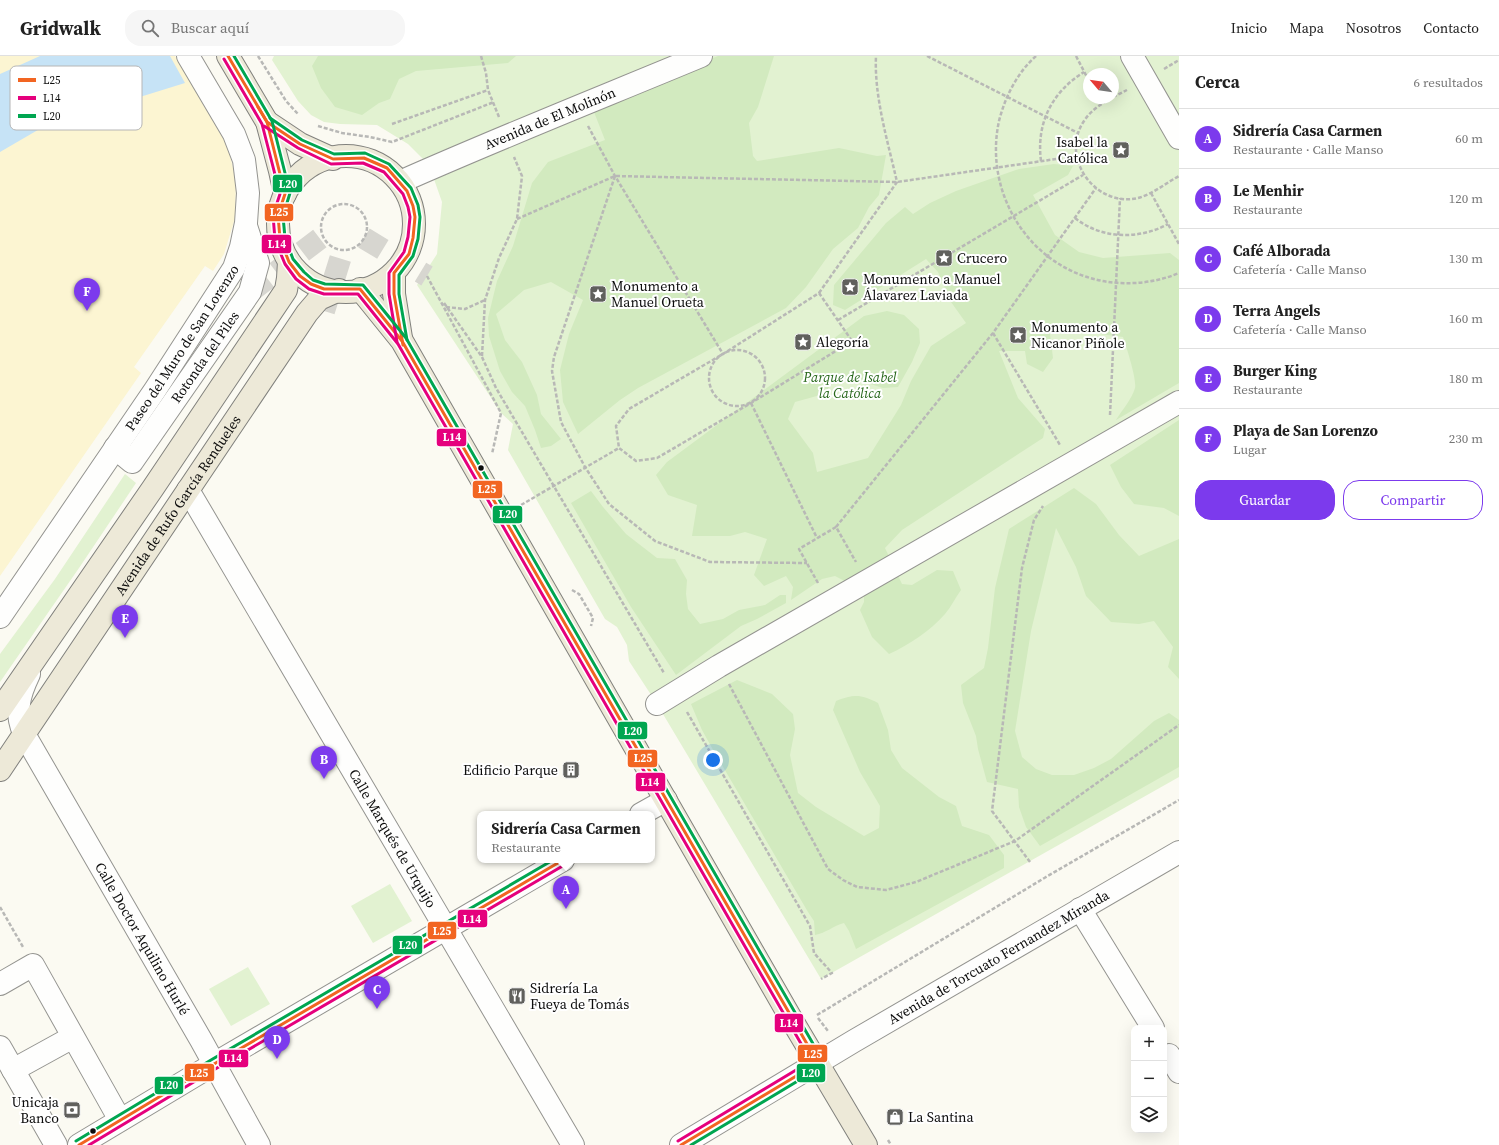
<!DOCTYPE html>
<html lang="es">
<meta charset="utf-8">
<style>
:root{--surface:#fff;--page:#f6f6f6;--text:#222;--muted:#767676;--line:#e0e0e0;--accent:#7c3aed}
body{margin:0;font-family:"Source Serif 4",serif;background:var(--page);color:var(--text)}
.controls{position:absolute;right:12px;bottom:12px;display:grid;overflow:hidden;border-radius:8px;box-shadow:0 4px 16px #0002}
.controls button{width:36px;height:36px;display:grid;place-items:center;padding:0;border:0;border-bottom:1px solid var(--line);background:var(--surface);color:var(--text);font:20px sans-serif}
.compass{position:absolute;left:1083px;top:12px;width:36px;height:36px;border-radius:50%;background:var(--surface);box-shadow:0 4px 16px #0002;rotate:299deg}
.you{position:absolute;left:713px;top:704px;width:14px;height:14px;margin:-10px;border:3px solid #fff;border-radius:50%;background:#1a73e8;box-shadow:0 0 0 6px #1a73e833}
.badge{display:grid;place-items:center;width:26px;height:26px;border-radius:50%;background:var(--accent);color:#fff;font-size:13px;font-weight:700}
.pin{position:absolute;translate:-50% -33px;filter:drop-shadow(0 1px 2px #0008)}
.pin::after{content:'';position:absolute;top:21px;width:14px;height:12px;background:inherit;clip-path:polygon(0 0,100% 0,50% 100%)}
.popup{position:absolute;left:477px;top:755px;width:178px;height:52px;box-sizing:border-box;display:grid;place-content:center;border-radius:8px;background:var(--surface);filter:drop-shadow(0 1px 3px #0005);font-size:13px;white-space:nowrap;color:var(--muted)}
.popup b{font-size:15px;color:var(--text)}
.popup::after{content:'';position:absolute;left:50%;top:100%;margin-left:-8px;border:8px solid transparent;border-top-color:var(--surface)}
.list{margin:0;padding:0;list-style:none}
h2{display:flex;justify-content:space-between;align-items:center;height:52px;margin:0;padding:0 16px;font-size:17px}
h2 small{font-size:13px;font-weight:400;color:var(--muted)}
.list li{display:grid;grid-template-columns:26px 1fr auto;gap:12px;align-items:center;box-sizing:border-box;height:60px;padding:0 16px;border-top:1px solid var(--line)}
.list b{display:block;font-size:15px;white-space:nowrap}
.list p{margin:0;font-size:13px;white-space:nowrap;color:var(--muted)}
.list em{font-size:13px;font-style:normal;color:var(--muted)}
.actions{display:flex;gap:8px;padding:12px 16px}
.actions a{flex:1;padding:9px 0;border:1px solid var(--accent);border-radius:16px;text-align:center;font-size:14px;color:var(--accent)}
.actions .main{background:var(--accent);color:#fff}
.icon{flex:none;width:22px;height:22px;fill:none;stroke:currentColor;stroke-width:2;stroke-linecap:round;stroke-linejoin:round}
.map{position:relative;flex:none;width:1179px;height:1089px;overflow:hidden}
header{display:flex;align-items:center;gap:24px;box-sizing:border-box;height:56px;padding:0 20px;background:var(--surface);border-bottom:1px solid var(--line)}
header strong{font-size:19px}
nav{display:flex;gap:22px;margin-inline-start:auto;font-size:14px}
.search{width:280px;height:36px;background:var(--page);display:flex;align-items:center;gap:10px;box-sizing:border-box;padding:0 14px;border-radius:16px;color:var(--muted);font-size:15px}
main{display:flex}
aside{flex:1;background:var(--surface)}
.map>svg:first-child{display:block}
.green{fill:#e2f2d1;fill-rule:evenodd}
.forest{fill:#d2eabf}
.sand{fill:#fcf5d2}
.water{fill:#c6e3f6}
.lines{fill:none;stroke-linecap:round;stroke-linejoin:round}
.minor-tunnel{stroke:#d7d6d0;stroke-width:22;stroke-dasharray:22 11;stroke-linecap:butt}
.minor-casing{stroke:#949490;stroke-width:24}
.major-casing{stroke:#81817d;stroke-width:24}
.path{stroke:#b8b8b6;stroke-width:2.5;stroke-dasharray:4 2;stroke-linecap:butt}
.minor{stroke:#fefefd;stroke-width:22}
.major{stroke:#ede9d8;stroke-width:22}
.bus-1-casing{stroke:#fff;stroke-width:6}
.bus-2-casing{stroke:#fff;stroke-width:6}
.bus-3-casing{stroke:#fff;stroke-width:6}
.bus-1{stroke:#f26522;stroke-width:3}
.bus-2{stroke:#e5007d;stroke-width:3}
.bus-3{stroke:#00a651;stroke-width:3}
.bus-dot{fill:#0d0d0d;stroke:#fff;stroke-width:1.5}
.labels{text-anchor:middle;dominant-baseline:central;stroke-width:4;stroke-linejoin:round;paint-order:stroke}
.street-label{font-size:14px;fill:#0d0d0d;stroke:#fff}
.poi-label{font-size:14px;fill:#0d0d0d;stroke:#fff;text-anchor:start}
.park-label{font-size:14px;font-style:italic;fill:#27671b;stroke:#fff}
.key{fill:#fff;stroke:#b6b6b6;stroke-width:1}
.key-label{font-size:11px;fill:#0d0d0d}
.line-badge{stroke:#fff;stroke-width:1.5}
.badge-label{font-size:11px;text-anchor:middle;font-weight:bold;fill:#fff}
</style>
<header>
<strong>Gridwalk</strong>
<div class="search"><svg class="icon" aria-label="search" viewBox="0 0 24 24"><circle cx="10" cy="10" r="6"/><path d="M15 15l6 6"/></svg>Buscar aquí</div>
<nav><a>Inicio</a><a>Mapa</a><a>Nosotros</a><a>Contacto</a></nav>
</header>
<main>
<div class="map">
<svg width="1179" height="1089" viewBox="0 0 1179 1089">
<rect width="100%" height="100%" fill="#fbfaf2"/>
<g class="green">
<path d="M274 0H1179V721L821 923 657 648 629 605 627 589 617 571 605 563 508 394 513 368 501 357 417 229 437 198 442 146 429 109 408 88 377 69 340 68 324 66 311 59 298 45 272 4ZM1089 18H1113V42H1089Z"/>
<polygon points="125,418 136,427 79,512 0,626 0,598 55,523"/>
<polygon points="390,828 412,865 373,887 351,850"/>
<polygon points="248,911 270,948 231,970 209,933"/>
</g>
<g class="forest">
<polygon points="318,0 516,0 508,7 416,15 399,23 390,43 379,47 362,59 335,51 321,32 312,10"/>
<polygon points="718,0 774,0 758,51 749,67 753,100 757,105 839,92 877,100 886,99 879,139 869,151 858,172 833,193 806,231 786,252 638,332 620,344 578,378 563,346 560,314 569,278 583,244 551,226 524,234 496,258 505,284 522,306 537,339 541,358 561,383 551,390 541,392 535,374 525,350 512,336 500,315 489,280 488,262 497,225 513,190 532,127 548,106 605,84 592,51"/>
<path d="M1054 108 1073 110 1068 119 1033 139 1055 179 1079 196 1103 202 1170 197 1179 204V327L1116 364C1122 354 1132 343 1135 332 1137 323 1126 290 1123 281L1092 277 1050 278 1053 302 1043 316 1027 308 1025 295H999L1018 342 1045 373 1043 382 902 474 885 492 902 528 912 529 937 514 953 515 961 534C955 542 951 551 945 558 930 575 909 589 889 598L872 581 860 554 864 546V535L835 520 822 523 791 544 793 531 786 520 764 530 754 519 767 483 745 476 730 480H692L697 449 668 439 656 419 667 406 864 260 887 255 904 259 919 273 920 287 912 306 898 331 883 332 839 318 824 338 795 346 788 363 813 397 817 416 868 402 901 349 911 325 931 290 966 267 951 246 938 216 926 203 845 254 833 249 834 229 886 167 905 151 913 158 930 147 956 135 1019 113Z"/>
<polygon points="1179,364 1179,460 1164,452 1134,448 1121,431 1110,409"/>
<polygon points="1074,432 1096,448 1119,479 1139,500 1179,483 1179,623 1168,611 1173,591 1154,565 1139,568 1111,566 1086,540 1076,511 1056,472 1031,575 1015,675 1022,701 1036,713 1052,719 1074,719 1094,712 1111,703 1154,665 1169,657 1179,664 1179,711 1040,790 1026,771 1019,751 1018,733 987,726 978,693 976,680 963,647 961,629 984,612 988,592 995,532 1009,473"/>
<polygon points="591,435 603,451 626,478 657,502 675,503 687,524 686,538 688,553 700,568 723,563 739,554 765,549 780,539 786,539 786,547 757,563 741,570 676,619 631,551 571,447"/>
<path d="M737 624 772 638 793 658 795 673 790 699 798 737 816 751 864 780 879 772 880 750 860 716 833 654 836 645C854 638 861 638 878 647L888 674 891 694 902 712 939 741 956 750 962 770 989 779 1004 799V812L856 893 849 875 844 867C833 870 826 877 815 879L814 865 808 856 712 692 702 674 691 648Z"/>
</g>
<polygon class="sand" points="0,0 175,0 228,91 236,125 235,162 224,198 213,215 205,210 134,311 141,317 0,520"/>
<polygon class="water" points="40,0 170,0 185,27 43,71 0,96 0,18"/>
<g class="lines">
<g class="minor-tunnel">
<polyline points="364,182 427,220"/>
<polyline points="250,236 323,180"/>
<polyline points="324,255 343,194"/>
</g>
<defs>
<g id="minor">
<polyline points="1132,0 1179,82"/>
<path id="s1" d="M400 126C499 82 600 42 701 0"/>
<path id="s2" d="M115 392 132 406 250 236 258 207 246 170"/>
<path id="s3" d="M188 434 573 1089"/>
<path id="s4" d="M0 561 155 334 234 212 241 191 246 167 248 137 244 104 234 78 188 0"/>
<path id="s5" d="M29 618C18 641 15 654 24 678L201 984 259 1089"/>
<polyline points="657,648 719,610 1179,346"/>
<polyline points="641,758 666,744"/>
<polyline points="1080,853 1153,972"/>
<polyline points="0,928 33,909 120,1064"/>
<polyline points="0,991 56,1089"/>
<polyline points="1169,999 1179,1016"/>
<polyline points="13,1014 73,981"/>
<polyline points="79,1089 214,1008 563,804"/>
<path id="s6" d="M681 1089 854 985 1179 796"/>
</g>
<g id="major">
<polyline points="228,0 267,66 280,115 285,138"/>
<polyline points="267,66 300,88 333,103"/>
<circle cx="346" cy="168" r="68"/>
<polyline points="394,217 394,238 401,282"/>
<polyline points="360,233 402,285 793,966 866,1089"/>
<polyline points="0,654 153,432 286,234 288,222 289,206"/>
<path id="s7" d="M0 714 307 257 319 243 339 234"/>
</g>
</defs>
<use href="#minor" class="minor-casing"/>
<use href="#major" class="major-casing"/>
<g class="path">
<polyline points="258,0 286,45 298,58"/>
<polyline points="481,0 486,17 488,34 499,61"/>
<polyline points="927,0 1078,77"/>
<path d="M1036 0C1017 17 1005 41 999 65 982 144 1038 223 1120 227 1140 228 1160 225 1179 217"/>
<polyline points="1076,0 1089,25"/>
<polyline points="1164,13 1179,4"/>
<polyline points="1113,41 1127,34"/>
<polyline points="1099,42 1102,48"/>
<path d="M1112 42C1101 48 1091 54 1084 65 1059 102 1096 152 1138 142 1153 138 1166 127 1179 120"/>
<polyline points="392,68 488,34"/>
<polyline points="318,70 342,77 370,81 392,86 494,46"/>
<polyline points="588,70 615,120 723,298"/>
<path d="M1041 105C1036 67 1052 36 1084 16"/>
<polyline points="615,120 554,301 552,315 561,366 585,411 609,448 655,485 710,506 807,507"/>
<polyline points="1151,137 1179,188"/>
<circle cx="344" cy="171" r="23"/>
<path d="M1075 162C1101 183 1139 184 1168 168"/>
<polyline points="517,163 615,120 897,126 1077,100"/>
<polyline points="427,220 501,357 492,398"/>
<polygon points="819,237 852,285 751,347 657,402 636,405 619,392 616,370 629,353 723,298"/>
<path d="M819 237 897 126C888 86 874 41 876 0"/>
<polyline points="444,247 482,301 496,332 664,617"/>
<polyline points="446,251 465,253 485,244"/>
<polyline points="838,264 1083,119"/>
<polyline points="993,277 1060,389"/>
<circle cx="737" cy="322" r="28"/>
<polyline points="482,300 485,244 499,202 517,163 522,120 514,101"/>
<polyline points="751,347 817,482"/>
<polyline points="1110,359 1120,142"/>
<polyline points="521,449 619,392"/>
<polyline points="836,471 993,277 1096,132"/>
<polyline points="818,527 799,493 836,471 856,506"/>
<polyline points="572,534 579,538 593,562 591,570"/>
<polyline points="729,628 828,813 843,824 857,831 886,834 916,826 1015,785 1179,669"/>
<polyline points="687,656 810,870 814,897 832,917 821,923"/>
<polyline points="1030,806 992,755 1022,512 1034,464 1043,450"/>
<polyline points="0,851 23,891"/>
<polyline points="817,959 1046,821 1179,744"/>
<polyline points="818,962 828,975"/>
<polyline points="888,1084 891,1089"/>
</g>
<use href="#minor" class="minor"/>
<use href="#major" class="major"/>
<defs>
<g id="bus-1">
<polyline points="228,0 267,66 285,138 278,159 280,183 289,206 300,220 311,228 324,233 360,233 402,285 818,1007 681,1089"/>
<polyline points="258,51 267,66 300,88 333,103 364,102 387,112 407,135 413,150 415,161 413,182 409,198 394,217 394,238 403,289"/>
<polyline points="79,1089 214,1008 563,804"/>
</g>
<g id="bus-2">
<polyline points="224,3 262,68 280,138 273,159 275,184 285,208 296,223 309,233 324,238 358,238 398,288 811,1005 678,1085"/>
<polyline points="264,70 298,92 331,108 363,107 384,116 403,138 408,151 410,161 408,181 404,196 389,217 389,238 397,286"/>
<polyline points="89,1089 217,1012 566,808"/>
</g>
<g id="bus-3">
<polyline points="234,0 272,65 290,137 283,160 285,182 293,203 304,216 313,224 325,228 363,229 406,282 823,1005 823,1009 821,1011 691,1089"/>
<polyline points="270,62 302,84 334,98 365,97 389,108 411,132 418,149 420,161 418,183 413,200 399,219 399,238 407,284"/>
<polyline points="76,1085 211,1004 553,804"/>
</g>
</defs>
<use href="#bus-1" class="bus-1-casing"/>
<use href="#bus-2" class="bus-2-casing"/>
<use href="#bus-3" class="bus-3-casing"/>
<use href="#bus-1" class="bus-1"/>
<use href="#bus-2" class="bus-2"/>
<use href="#bus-3" class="bus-3"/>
</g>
<defs>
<symbol id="sight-square" viewBox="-11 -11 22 22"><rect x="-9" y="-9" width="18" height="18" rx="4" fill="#60605d" stroke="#fff"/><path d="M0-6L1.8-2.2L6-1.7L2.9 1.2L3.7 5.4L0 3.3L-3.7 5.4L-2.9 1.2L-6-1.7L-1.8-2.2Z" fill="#fff"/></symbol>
<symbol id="building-square" viewBox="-11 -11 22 22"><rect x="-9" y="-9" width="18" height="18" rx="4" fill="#60605d" stroke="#fff"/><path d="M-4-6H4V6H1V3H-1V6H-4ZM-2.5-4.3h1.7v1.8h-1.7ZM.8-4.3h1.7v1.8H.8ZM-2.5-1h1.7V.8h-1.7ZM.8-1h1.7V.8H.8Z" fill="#fff"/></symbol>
<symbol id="restaurant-square" viewBox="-11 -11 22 22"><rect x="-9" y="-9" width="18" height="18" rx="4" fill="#60605d" stroke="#fff"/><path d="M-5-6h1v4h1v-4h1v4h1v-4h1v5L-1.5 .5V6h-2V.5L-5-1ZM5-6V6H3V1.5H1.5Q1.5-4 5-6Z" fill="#fff"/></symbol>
<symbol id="bank-square" viewBox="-11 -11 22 22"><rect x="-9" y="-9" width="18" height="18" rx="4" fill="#60605d" stroke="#fff"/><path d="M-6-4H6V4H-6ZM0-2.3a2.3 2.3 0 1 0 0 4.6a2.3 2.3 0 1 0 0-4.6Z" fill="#fff"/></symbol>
<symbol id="shop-square" viewBox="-11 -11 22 22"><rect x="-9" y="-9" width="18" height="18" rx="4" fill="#60605d" stroke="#fff"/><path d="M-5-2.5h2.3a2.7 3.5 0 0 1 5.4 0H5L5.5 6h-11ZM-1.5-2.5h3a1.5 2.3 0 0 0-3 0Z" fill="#fff"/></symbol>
</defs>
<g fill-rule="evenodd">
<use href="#sight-square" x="1111" y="84" width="20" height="20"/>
<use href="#sight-square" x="934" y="192" width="20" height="20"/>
<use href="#sight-square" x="840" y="221" width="20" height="20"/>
<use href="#sight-square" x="588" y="228" width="20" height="20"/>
<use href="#sight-square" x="1008" y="269" width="20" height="20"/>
<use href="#sight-square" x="793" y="276" width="20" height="20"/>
<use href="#building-square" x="561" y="704" width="20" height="20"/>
<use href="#restaurant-square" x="507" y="930" width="20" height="20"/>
<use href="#bank-square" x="62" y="1044" width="20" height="20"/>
<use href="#shop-square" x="885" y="1051" width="20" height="20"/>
</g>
<g class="bus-dot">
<circle cx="481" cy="412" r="3.5"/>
<circle cx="93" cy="1075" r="3.5"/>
</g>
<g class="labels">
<g class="street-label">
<text stroke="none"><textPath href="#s1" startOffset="163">Avenida de El Molinón</textPath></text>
<text stroke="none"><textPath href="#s4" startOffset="325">Paseo del Muro de San Lorenzo</textPath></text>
<text stroke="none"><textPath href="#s2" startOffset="150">Rotonda del Piles</textPath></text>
<text stroke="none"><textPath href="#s7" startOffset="319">Avenida de Rufo García Rendueles</textPath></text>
<text stroke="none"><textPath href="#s3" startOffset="404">Calle Marqués de Urquijo</textPath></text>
<text stroke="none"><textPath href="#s5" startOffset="299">Calle Doctor Aquilino Hurlé</textPath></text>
<text stroke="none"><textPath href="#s6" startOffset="369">Avenida de Torcuato Fernandez Miranda</textPath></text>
</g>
<g class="poi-label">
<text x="1108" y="86" text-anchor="end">Isabel la<tspan x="1108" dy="16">Católica</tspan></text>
<text x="957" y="202">Crucero</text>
<text x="863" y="223">Monumento a Manuel<tspan x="863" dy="16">Álavarez Laviada</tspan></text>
<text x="611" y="230">Monumento a<tspan x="611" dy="16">Manuel Orueta</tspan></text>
<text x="1031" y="271">Monumento a<tspan x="1031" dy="16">Nicanor Piñole</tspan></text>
<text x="816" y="286">Alegoría</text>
<text x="558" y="714" text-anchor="end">Edificio Parque</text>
<text x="530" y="932">Sidrería La<tspan x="530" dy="16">Fueya de Tomás</tspan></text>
<text x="59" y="1046" text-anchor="end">Unicaja<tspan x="59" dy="16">Banco</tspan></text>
<text x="908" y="1061">La Santina</text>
</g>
<g class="park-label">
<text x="850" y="321">Parque de Isabel<tspan x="850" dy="16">la Católica</tspan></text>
</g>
</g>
<rect x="10" y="10" width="132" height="64" rx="6" class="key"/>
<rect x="18" y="22" width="18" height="4" fill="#f26522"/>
<rect x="18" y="40" width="18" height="4" fill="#e5007d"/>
<rect x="18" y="58" width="18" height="4" fill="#00a651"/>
<g class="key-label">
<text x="43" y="28">L25</text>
<text x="43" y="46">L14</text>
<text x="43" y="64">L20</text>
</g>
<g class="line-badge">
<rect x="272" y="118" width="31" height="19" rx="4" fill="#00a651"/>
<rect x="264" y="147" width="30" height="19" rx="4" fill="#f26522"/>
<rect x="261" y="178" width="31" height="20" rx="4" fill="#e5007d"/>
<rect x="436" y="372" width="31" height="19" rx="4" fill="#e5007d"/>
<rect x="472" y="424" width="31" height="19" rx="4" fill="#f26522"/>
<rect x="492" y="449" width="31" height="19" rx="4" fill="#00a651"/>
<rect x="617" y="665" width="31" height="19" rx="4" fill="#00a651"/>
<rect x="627" y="693" width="31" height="19" rx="4" fill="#f26522"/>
<rect x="635" y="716" width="31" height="20" rx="4" fill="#e5007d"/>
<rect x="457" y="853" width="31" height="19" rx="4" fill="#e5007d"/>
<rect x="427" y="865" width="30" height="19" rx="4" fill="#f26522"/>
<rect x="392" y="879" width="31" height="20" rx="4" fill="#00a651"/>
<rect x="774" y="957" width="30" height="20" rx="4" fill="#e5007d"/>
<rect x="797" y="988" width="31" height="19" rx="4" fill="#f26522"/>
<rect x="218" y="993" width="31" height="19" rx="4" fill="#e5007d"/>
<rect x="184" y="1007" width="31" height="19" rx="4" fill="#f26522"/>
<rect x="796" y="1007" width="30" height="20" rx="4" fill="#00a651"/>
<rect x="154" y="1020" width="30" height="19" rx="4" fill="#00a651"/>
</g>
<g class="badge-label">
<text x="288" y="132">L20</text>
<text x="279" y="160">L25</text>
<text x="277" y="192">L14</text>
<text x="452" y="385">L14</text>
<text x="487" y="437">L25</text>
<text x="508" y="462">L20</text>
<text x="633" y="679">L20</text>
<text x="643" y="706">L25</text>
<text x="650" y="730">L14</text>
<text x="472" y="867">L14</text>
<text x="442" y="879">L25</text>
<text x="408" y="893">L20</text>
<text x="789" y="971">L14</text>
<text x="813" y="1002">L25</text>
<text x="233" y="1006">L14</text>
<text x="199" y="1021">L25</text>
<text x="811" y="1021">L20</text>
<text x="169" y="1033">L20</text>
</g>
</svg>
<div class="controls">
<button>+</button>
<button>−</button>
<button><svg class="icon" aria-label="layers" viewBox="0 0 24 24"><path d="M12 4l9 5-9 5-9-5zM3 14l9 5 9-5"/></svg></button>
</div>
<svg class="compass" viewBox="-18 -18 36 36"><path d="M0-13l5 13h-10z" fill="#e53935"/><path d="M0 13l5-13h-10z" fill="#767676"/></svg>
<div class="you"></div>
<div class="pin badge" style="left:566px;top:853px">A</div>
<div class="popup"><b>Sidrería Casa Carmen</b>Restaurante</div>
<div class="pin badge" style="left:324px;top:723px">B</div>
<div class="pin badge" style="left:377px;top:953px">C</div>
<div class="pin badge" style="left:277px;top:1003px">D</div>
<div class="pin badge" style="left:125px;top:582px">E</div>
<div class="pin badge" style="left:87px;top:255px">F</div>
</div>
<aside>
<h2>Cerca<small>6 resultados</small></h2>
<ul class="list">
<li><span class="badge">A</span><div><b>Sidrería Casa Carmen</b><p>Restaurante · Calle Manso</p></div><em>60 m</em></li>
<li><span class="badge">B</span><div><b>Le Menhir</b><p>Restaurante</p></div><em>120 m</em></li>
<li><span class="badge">C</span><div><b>Café Alborada</b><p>Cafetería · Calle Manso</p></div><em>130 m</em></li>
<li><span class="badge">D</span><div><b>Terra Angels</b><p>Cafetería · Calle Manso</p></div><em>160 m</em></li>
<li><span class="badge">E</span><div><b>Burger King</b><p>Restaurante</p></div><em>180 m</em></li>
<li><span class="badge">F</span><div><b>Playa de San Lorenzo</b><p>Lugar</p></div><em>230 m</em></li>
</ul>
<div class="actions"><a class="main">Guardar</a><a>Compartir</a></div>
</aside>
</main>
